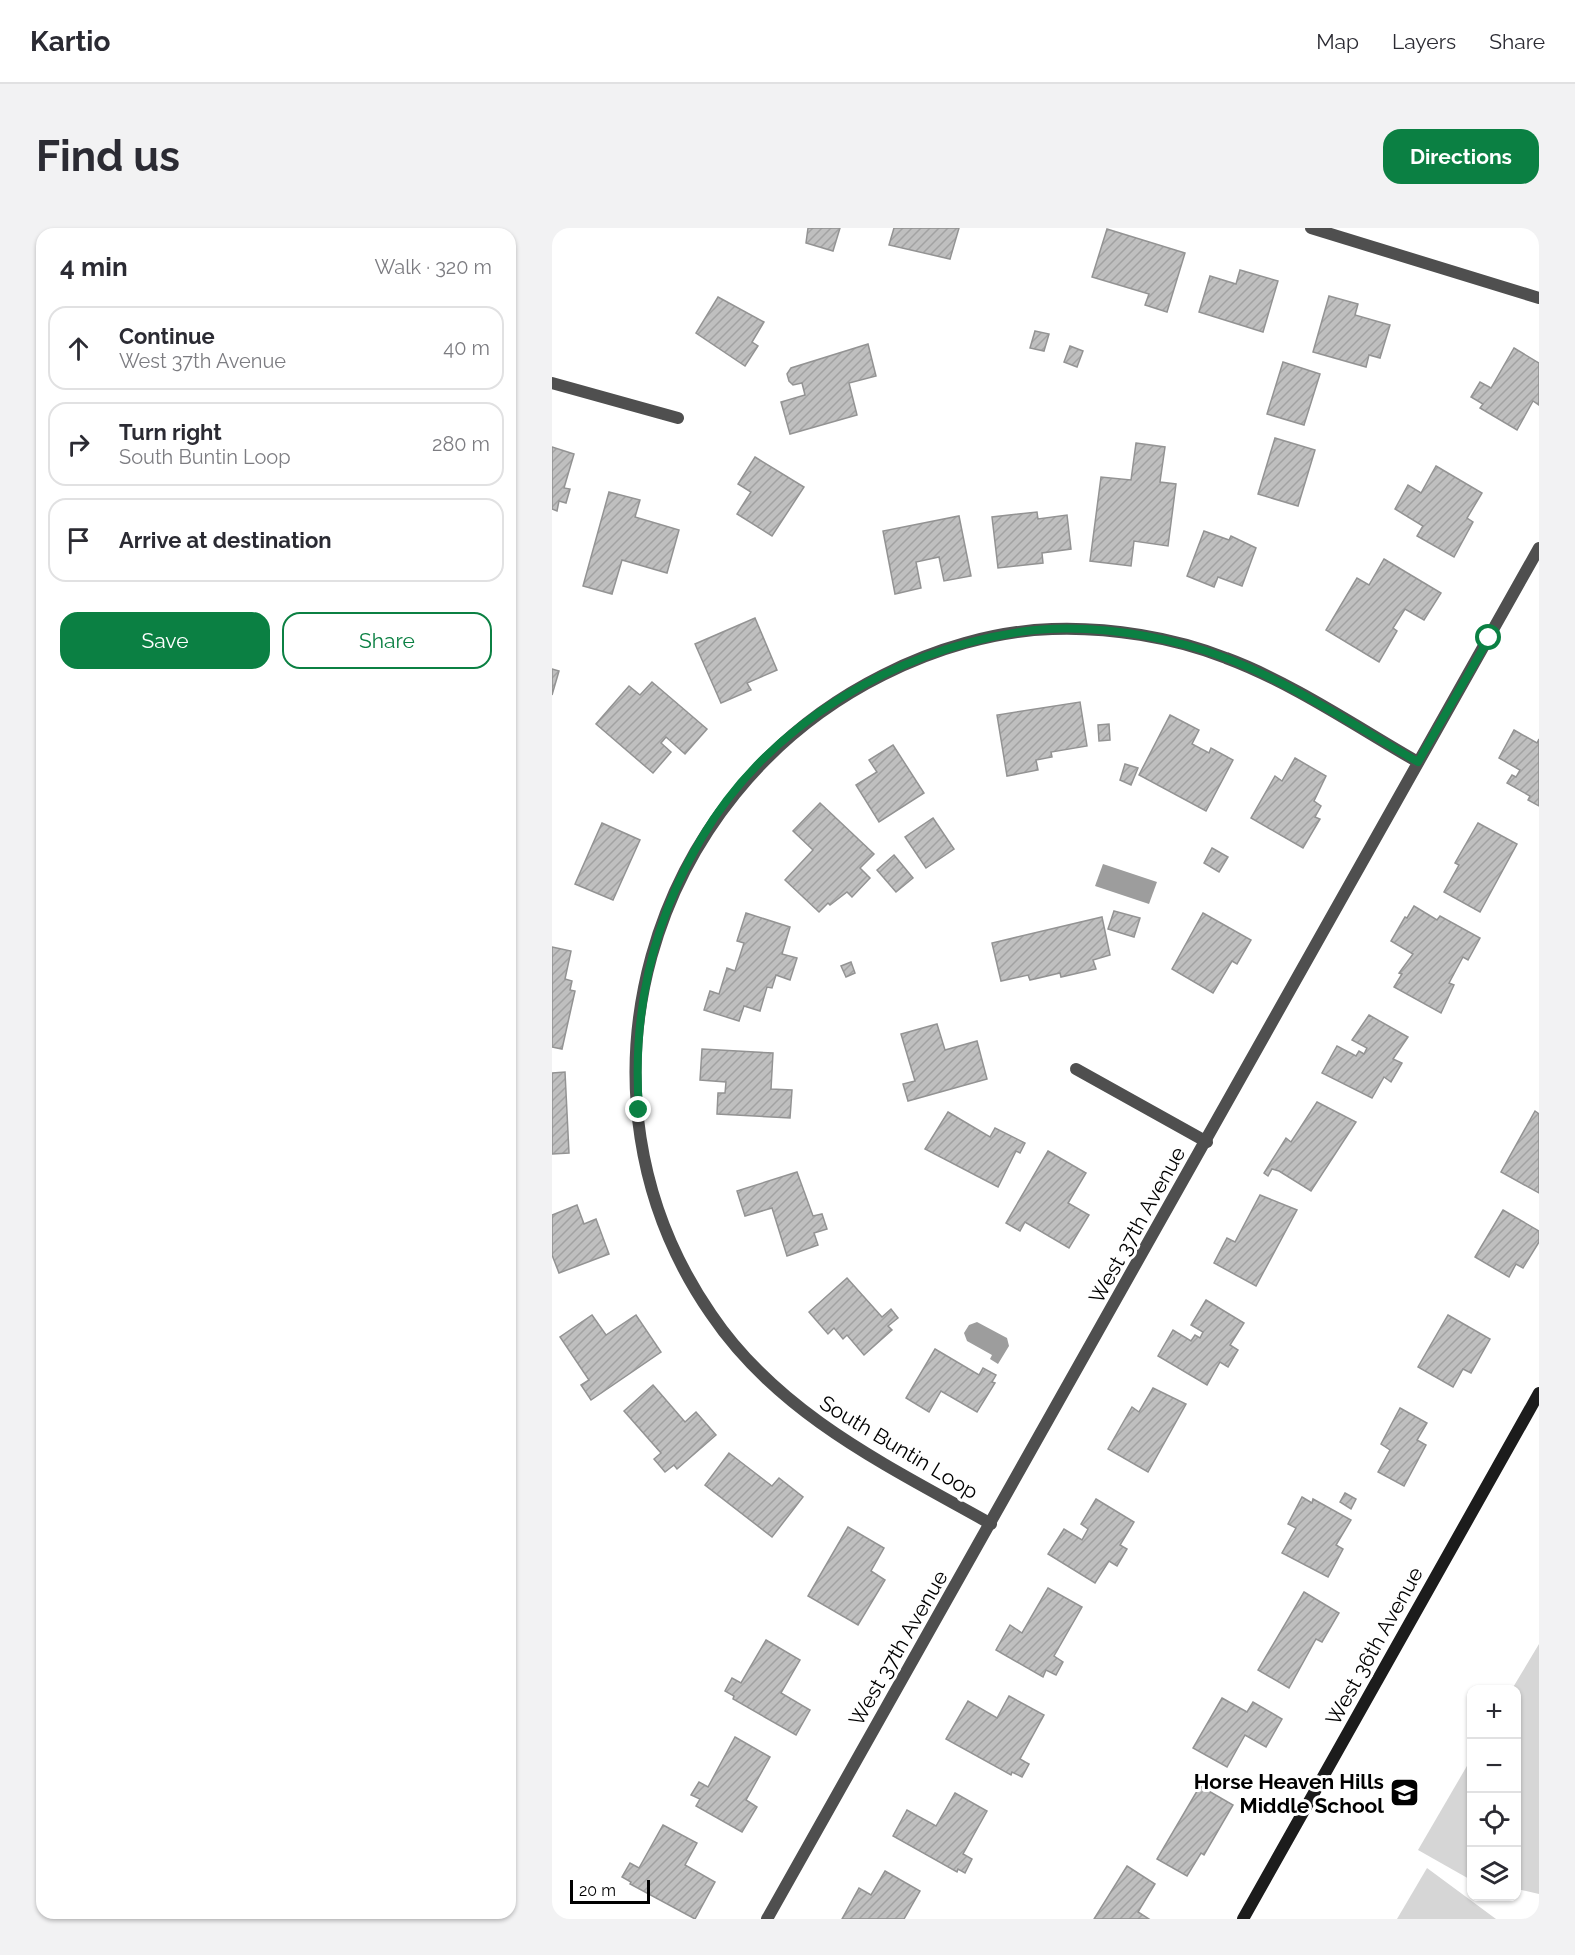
<!DOCTYPE html>
<meta charset="utf-8">
<style>
:root{--surface:#fff;--page:#f2f2f3;--text:#2b2b33;--muted:#7c7c81;--line:#e1e1e2;--accent:#0b8043}
body{margin:0;font-family:Raleway,sans-serif;background:var(--page);color:var(--text)}
.controls{position:absolute;right:18px;bottom:18px;display:grid;overflow:hidden;border-radius:12px;box-shadow:0 2px 4px #0004}
.controls button{width:54px;height:54px;display:grid;place-items:center;padding:0;border:0;border-bottom:2px solid var(--line);background:var(--surface);color:var(--text);font:30px sans-serif}
.scale{position:absolute;left:18px;bottom:15px;width:80px;box-sizing:border-box;padding-left:6px;border:3px solid #000;border-top:0;font-size:16px;line-height:21px;white-space:nowrap;color:#000;-webkit-text-stroke:4px #fff;paint-order:stroke}
.stop{position:absolute;width:18px;height:18px;margin:-14px;border:4px solid #0b8043;border-radius:50%;background:#fff}
.stop.end{background:#0b8043;border-color:#fff;box-shadow:0 2px 6px #0008}
.list{margin:0;padding:0;list-style:none}
h2{display:flex;justify-content:space-between;align-items:center;height:78px;margin:0;padding:0 24px;font-size:26px}
h2 small{font-size:20px;font-weight:400;color:var(--muted)}
.list li{display:grid;grid-template-columns:39px 1fr auto;gap:18px;align-items:center;box-sizing:border-box;height:84px;margin:0 12px 12px;padding:0 12px;border:2px solid var(--line);border-radius:18px}
.list b{display:block;font-size:22px;white-space:nowrap}
.list p{margin:0;font-size:20px;white-space:nowrap;color:var(--muted)}
.list em{font-size:20px;font-style:normal;color:var(--muted)}
.actions{display:flex;gap:12px;padding:18px 24px}
.actions a{flex:1;padding:14px 0;border:2px solid var(--accent);border-radius:18px;text-align:center;font-size:21px;color:var(--accent)}
.actions .main{background:var(--accent);color:#fff}
.icon{flex:none;width:33px;height:33px;fill:none;stroke:currentColor;stroke-width:2;stroke-linecap:round;stroke-linejoin:round}
.map{position:relative;flex:none;width:987px;height:1691px;overflow:hidden;border-radius:18px}
header{display:flex;align-items:center;gap:36px;box-sizing:border-box;height:84px;padding:0 30px;background:var(--surface);border-bottom:2px solid var(--line)}
header strong{font-size:28px}
nav{display:flex;gap:33px;margin-inline-start:auto;font-size:21px}
.intro{display:flex;align-items:center;justify-content:space-between;box-sizing:border-box;height:144px;padding:0 36px}
h1{margin:0;font-size:42px}
.button{padding:15px 27px;border-radius:18px;background:var(--accent);color:#fff;font-size:21px;font-weight:700}
main{display:flex;gap:36px;padding:0 36px}
aside{flex:1;background:var(--surface);border-radius:18px;box-shadow:0 2px 4px #0004}
.map>svg:first-child{display:block}
.garden{fill:#d6d6d6}
.water{fill:#9d9d9d}
.building{fill:url(#building-hatch);stroke:#939393;stroke-width:1.5}
.lines{fill:none;stroke-linecap:round;stroke-linejoin:round}
.street{stroke:#4f4f4f;stroke-width:12}
.secondary{stroke:#1c1c1c;stroke-width:12}
.route{stroke:#0b8043;stroke-width:8}
.labels{text-anchor:middle;dominant-baseline:central;stroke-width:6;stroke-linejoin:round;paint-order:stroke}
.street-label{font-size:21px;fill:#000;stroke:#fff}
.poi-label{font-size:21px;font-weight:bold;fill:#000;stroke:#fff;text-anchor:end}
</style>
<header>
<strong>Kartio</strong>
<nav><a>Map</a><a>Layers</a><a>Share</a></nav>
</header>
<div class="intro"><h1>Find us</h1><a class="button">Directions</a></div>
<main>
<aside>
<h2>4 min<small>Walk · 320 m</small></h2>
<ul class="list">
<li><svg class="icon" aria-label="ahead" viewBox="0 0 24 24"><path d="M12 20V5M6 11l6-6 6 6"/></svg><div><b>Continue</b><p>West 37th Avenue</p></div><em>40 m</em></li>
<li><svg class="icon" aria-label="right" viewBox="0 0 24 24"><path d="M7 20v-9h11M14 6l5 5-5 5"/></svg><div><b>Turn right</b><p>South Buntin Loop</p></div><em>280 m</em></li>
<li><svg class="icon" aria-label="arrive" viewBox="0 0 24 24"><path d="M6 21V4h12l-3 4 3 4H6"/></svg><div><b>Arrive at destination</b></div></li>
</ul>
<div class="actions"><a class="main">Save</a><a>Share</a></div>
</aside>
<div class="map">
<svg width="987" height="1691" viewBox="0 0 987 1691">
<defs>
<pattern id="building-hatch" width="6" height="6" patternUnits="userSpaceOnUse" patternTransform="scale(1.5)"><rect width="6" height="6" fill="#bfbfbf"/><path d="M-1 1l2-2M0 6l6-6M5 7l2-2" fill="none" stroke="#a2a2a2"/></pattern>
</defs>
<rect width="100%" height="100%" fill="#fff"/>
<g class="garden">
<polygon points="987,1416 987,1666 965,1661 964,1462 960,1461"/>
<polygon points="919,1531 919,1652 866,1622"/>
<polygon points="875,1640 944,1691 845,1691"/>
</g>
<g class="water">
<polygon points="551,636 605,654 597,676 543,658"/>
<polygon points="425,1094 455,1110 457,1118 446,1136 438,1131 440,1127 415,1113 412,1105 417,1097"/>
</g>
<g class="building">
<polygon points="256,0 288,0 281,23 254,15"/>
<polygon points="342,0 407,0 398,31 337,17"/>
<polygon points="555,1 633,25 615,84 593,77 597,66 540,49"/>
<polygon points="688,42 726,53 711,104 647,84 658,48 684,56"/>
<polygon points="777,68 806,76 803,87 838,97 828,130 817,127 814,139 761,124"/>
<polygon points="166,69 212,94 200,114 206,118 193,138 144,105"/>
<polygon points="483,103 497,106 492,123 478,120"/>
<polygon points="316,116 324,148 297,155 305,187 238,206 229,174 253,167 250,155 241,157 237,153 235,146 239,140"/>
<polygon points="518,118 531,123 525,139 512,134"/>
<polygon points="962,120 987,135 987,177 981,173 965,202 928,180 931,176 919,169 928,154 939,160"/>
<polygon points="731,134 768,146 752,197 715,186"/>
<polygon points="723,210 763,222 746,278 706,266"/>
<polygon points="584,215 613,219 608,254 624,256 616,318 582,313 579,338 538,333 549,249 579,252"/>
<polygon points="0,219 22,226 12,260 18,261 14,275 7,273 5,283 0,281"/>
<polygon points="203,229 252,259 220,308 185,286 199,264 186,256"/>
<polygon points="884,238 930,265 915,290 921,294 902,329 865,308 871,298 843,281 856,257 869,265"/>
<polygon points="57,264 88,272 83,289 127,302 115,345 70,332 60,366 31,358"/>
<polygon points="485,284 486,291 515,287 519,321 490,325 491,335 446,340 440,289"/>
<polygon points="407,288 419,348 392,353 387,329 364,334 369,360 343,366 331,303"/>
<polygon points="652,303 677,312 679,308 704,320 690,358 666,349 662,359 635,348"/>
<polygon points="832,331 889,365 872,392 853,381 841,400 845,403 827,434 774,402 805,350 817,357"/>
<polygon points="203,390 225,442 195,455 199,462 169,475 143,416"/>
<polygon points="0,441 7,443 0,467"/>
<polygon points="100,454 155,501 133,526 114,509 109,515 119,524 101,545 44,496 77,458 88,467"/>
<polygon points="528,474 535,518 499,524 500,529 484,532 486,542 455,548 445,487"/>
<polygon points="618,487 647,502 640,516 657,525 659,520 681,532 654,583 587,547"/>
<polygon points="557,496 558,512 547,513 546,497"/>
<polygon points="962,502 985,515 987,511 987,578 976,572 978,568 955,555 960,547 964,549 968,542 947,530"/>
<polygon points="341,517 372,565 327,594 304,557 325,544 317,532"/>
<polygon points="743,530 774,548 762,573 769,578 763,589 768,591 751,620 699,590 723,548 730,553"/>
<polygon points="573,536 586,540 579,557 568,552"/>
<polygon points="268,575 322,626 308,640 318,650 300,669 295,664 278,677 276,675 267,684 233,652 261,622 241,603"/>
<polygon points="381,590 402,621 374,640 353,609"/>
<polygon points="50,595 88,612 61,672 23,656"/>
<polygon points="926,595 965,616 928,684 892,664 907,637 903,635"/>
<polygon points="660,620 676,629 667,644 652,635"/>
<polygon points="342,627 361,650 344,664 325,642"/>
<polygon points="862,678 885,692 888,688 928,710 916,732 911,729 897,755 902,757 889,785 842,759 850,746 847,745 861,726 839,713 853,689 855,690"/>
<polygon points="562,683 588,690 582,709 556,701"/>
<polygon points="194,685 238,699 230,726 245,730 238,752 224,747 220,760 215,759 208,783 192,778 187,793 152,782 158,763 167,766 175,740 183,743 192,715 185,713"/>
<polygon points="651,685 699,712 685,736 680,733 661,765 620,741"/>
<polygon points="550,689 558,727 541,732 544,741 509,749 508,745 478,752 476,747 449,753 440,715"/>
<polygon points="0,719 19,723 13,751 20,753 18,762 23,763 10,821 0,819"/>
<polygon points="299,734 303,745 294,749 289,738"/>
<polygon points="817,787 856,809 841,831 850,835 839,854 832,849 820,870 770,845 785,818 804,828 807,823 812,826 815,820 800,812"/>
<polygon points="385,796 393,822 425,813 435,851 356,873 351,856 363,853 349,806"/>
<polygon points="150,821 221,825 219,861 240,862 238,890 165,886 166,865 173,865 174,854 148,852"/>
<polygon points="13,844 17,925 0,926 0,845"/>
<polygon points="765,874 804,894 759,963 727,943 720,941 716,948 712,945 734,910 739,914"/>
<polygon points="983,883 987,886 987,965 949,944"/>
<polygon points="396,884 438,909 443,900 473,915 468,925 464,923 446,959 373,921"/>
<polygon points="496,923 534,945 516,975 537,987 517,1020 473,994 468,1003 454,995"/>
<polygon points="245,944 261,988 270,986 275,1001 262,1005 266,1017 235,1028 220,980 193,988 185,963"/>
<polygon points="708,967 745,982 704,1058 662,1035 675,1010 683,1014"/>
<polygon points="25,977 32,996 44,991 57,1026 7,1045 0,1027 0,987"/>
<polygon points="951,982 987,1003 987,1014 971,1040 964,1036 957,1049 923,1029"/>
<polygon points="295,1050 330,1089 339,1081 346,1090 336,1098 340,1102 312,1127 295,1107 291,1111 282,1100 276,1106 257,1084"/>
<polygon points="654,1072 692,1095 678,1117 686,1122 676,1139 668,1134 655,1157 606,1128 621,1102 639,1113 643,1107 648,1110 651,1104 639,1097"/>
<polygon points="40,1087 54,1107 84,1087 109,1124 39,1172 29,1157 37,1152 8,1109"/>
<polygon points="896,1087 938,1111 919,1145 911,1141 901,1159 866,1139"/>
<polygon points="383,1121 427,1147 431,1140 444,1147 440,1154 443,1155 425,1184 389,1163 377,1184 354,1170"/>
<polygon points="101,1157 133,1194 144,1184 164,1207 125,1241 122,1237 113,1244 102,1231 109,1225 72,1183"/>
<polygon points="601,1160 634,1176 596,1244 556,1221 580,1179 587,1184"/>
<polygon points="848,1180 875,1195 865,1212 874,1217 852,1258 826,1244 838,1222 829,1216"/>
<polygon points="177,1225 220,1258 227,1250 251,1269 220,1309 153,1257"/>
<polygon points="793,1265 804,1271 799,1281 788,1274"/>
<polygon points="750,1269 760,1275 761,1271 799,1292 784,1317 791,1321 776,1349 730,1325 744,1300 736,1296"/>
<polygon points="544,1271 582,1294 568,1317 575,1321 565,1338 557,1333 543,1355 496,1326 512,1301 530,1312 536,1301 529,1296"/>
<polygon points="296,1299 332,1320 319,1343 333,1352 306,1397 256,1368"/>
<polygon points="496,1360 530,1379 502,1428 511,1434 504,1447 494,1442 491,1449 444,1422 458,1397 470,1405"/>
<polygon points="752,1364 787,1385 770,1414 764,1411 737,1460 706,1442"/>
<polygon points="214,1412 248,1432 229,1465 258,1482 244,1507 181,1471 182,1468 173,1463 180,1450 189,1455"/>
<polygon points="457,1468 492,1487 468,1531 477,1536 470,1549 460,1544 459,1547 394,1511 416,1473 445,1490"/>
<polygon points="670,1470 695,1484 701,1474 730,1491 714,1519 693,1507 675,1539 641,1520"/>
<polygon points="183,1509 218,1529 194,1572 205,1579 190,1604 144,1578 148,1571 139,1567 147,1554 156,1559"/>
<polygon points="648,1558 681,1577 652,1627 649,1625 635,1648 605,1631"/>
<polygon points="403,1565 435,1583 411,1626 420,1631 413,1645 406,1641 405,1644 341,1608 355,1582 384,1598"/>
<polygon points="111,1597 145,1615 133,1637 163,1654 143,1691 78,1656 79,1654 70,1649 78,1635 87,1640"/>
<polygon points="575,1638 603,1656 586,1684 597,1691 542,1691"/>
<polygon points="333,1643 368,1663 352,1691 290,1691 307,1660 319,1667"/>
</g>
<g class="lines">
<g class="street">
<polyline points="759,0 987,70"/>
<polyline points="0,155 126,190"/>
<polyline points="524,841 655,914"/>
<path d="M439 1296C336 1238 227 1187 159 1086 7 866 95 565 331 447 382 421 442 403 500 401 557 399 621 409 674 430 739 454 805 499 866 534"/>
<polyline points="215,1691 987,320"/>
</g>
<polyline class="secondary" points="691,1691 987,1165"/>
</g>
<g class="lines">
<path class="route" d="M87 882C80 786 100 695 149 611 216 496 344 421 474 403 525 396 585 404 634 417 717 439 792 492 866 534L937 410"/>
</g>
<defs>
<symbol id="school-square" viewBox="-11 -11 22 22"><rect x="-9" y="-9" width="18" height="18" rx="4" fill="#000" stroke="#fff"/><path d="M0-5L7-2L0 1L-7-2ZM-4 1L0 2.5L4 1V4Q0 6-4 4Z" fill="#fff"/></symbol>
</defs>
<g fill-rule="evenodd">
<use href="#school-square" x="836" y="1548" width="33" height="33"/>
</g>
<g class="labels">
<g class="street-label">
<text transform="translate(585 997) rotate(-61)">West 37th Avenue</text>
<text transform="translate(347 1219) rotate(31)">South Buntin Loop</text>
<text transform="translate(822 1418) rotate(-61)">West 36th Avenue</text>
<text transform="translate(346 1420) rotate(-60)">West 37th Avenue</text>
</g>
<g class="poi-label">
<text x="832" y="1553">Horse Heaven Hills<tspan x="832" dy="24">Middle School</tspan></text>
</g>
</g>
</svg>
<div class="controls">
<button>+</button>
<button>−</button>
<button><svg class="icon" aria-label="locate" viewBox="0 0 24 24"><circle cx="12" cy="12" r="6"/><path d="M12 2v4M12 18v4M2 12h4M18 12h4"/></svg></button>
<button><svg class="icon" aria-label="layers" viewBox="0 0 24 24"><path d="M12 4l9 5-9 5-9-5zM3 14l9 5 9-5"/></svg></button>
</div>
<div class="scale">20 m</div>
<div class="stop" style="left:937px;top:410px"></div>
<div class="stop end" style="left:87px;top:882px"></div>
</div>
</main>
